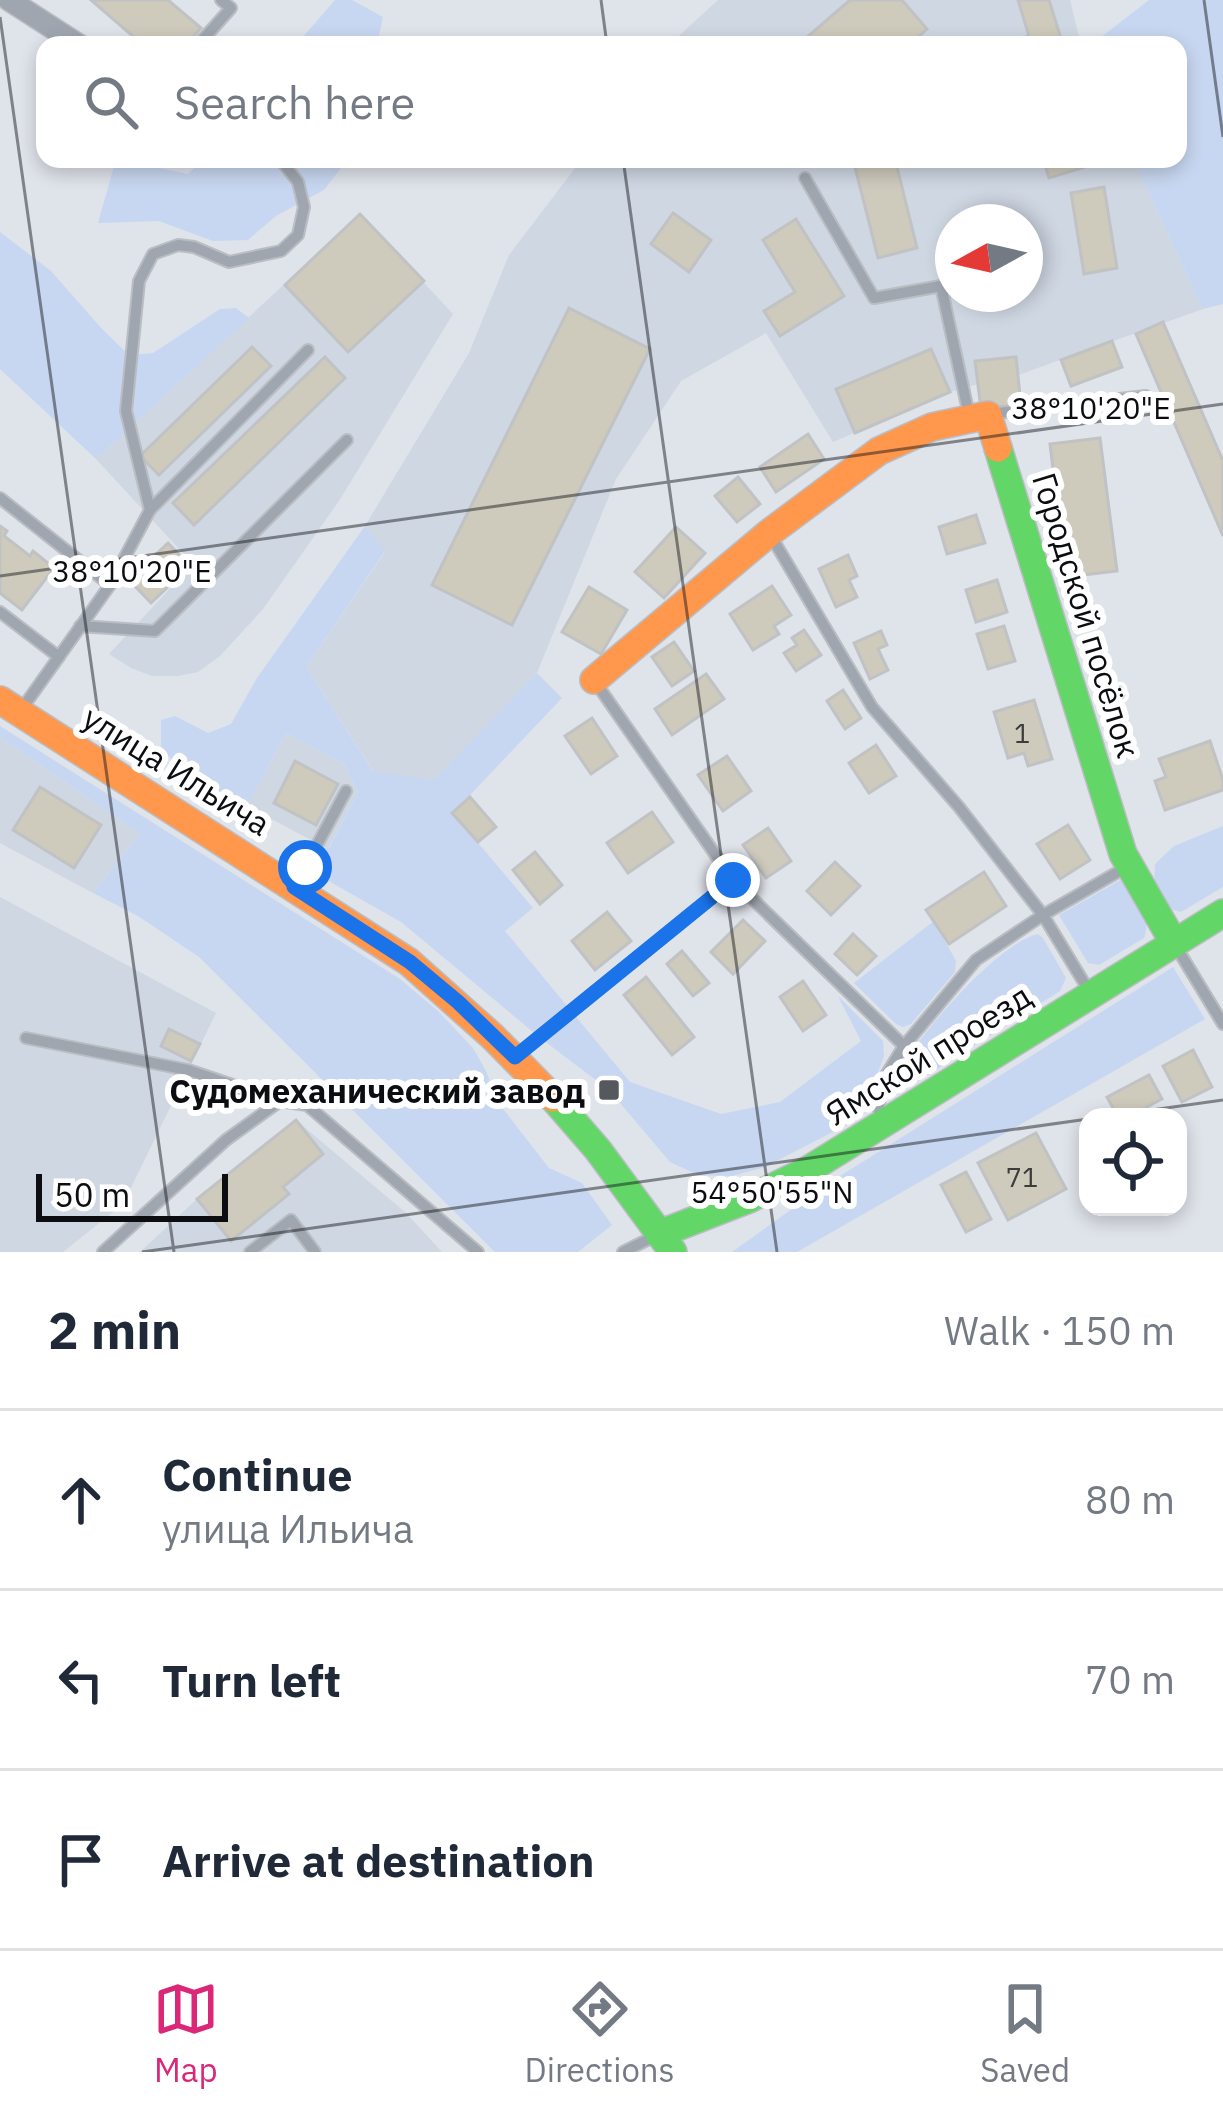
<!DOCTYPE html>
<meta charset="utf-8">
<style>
:root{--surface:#fff;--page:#f2f2f3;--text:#1f2937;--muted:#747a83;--line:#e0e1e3;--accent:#db2777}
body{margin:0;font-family:"IBM Plex Sans",sans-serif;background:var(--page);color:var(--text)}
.controls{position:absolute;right:36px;bottom:36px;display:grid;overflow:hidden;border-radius:24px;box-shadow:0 6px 18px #0003}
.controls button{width:108px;height:108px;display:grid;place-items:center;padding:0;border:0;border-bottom:3px solid var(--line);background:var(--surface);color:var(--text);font:60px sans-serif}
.compass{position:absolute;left:935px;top:204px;width:108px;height:108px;border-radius:50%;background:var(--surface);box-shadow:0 6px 18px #0003;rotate:262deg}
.scale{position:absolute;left:36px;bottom:30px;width:192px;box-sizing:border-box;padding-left:12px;border:6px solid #0b0d11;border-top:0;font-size:33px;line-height:42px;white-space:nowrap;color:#0b0d11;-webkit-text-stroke:9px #fff;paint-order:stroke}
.stop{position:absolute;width:36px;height:36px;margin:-27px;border:9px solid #1a73e8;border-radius:50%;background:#fff}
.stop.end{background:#1a73e8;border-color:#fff;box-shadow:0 3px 12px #0008}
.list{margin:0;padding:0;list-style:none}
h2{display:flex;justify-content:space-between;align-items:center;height:156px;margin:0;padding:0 48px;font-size:51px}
h2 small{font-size:39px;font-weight:400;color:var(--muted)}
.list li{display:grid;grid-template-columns:78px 1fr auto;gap:36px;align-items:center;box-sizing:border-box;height:180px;padding:0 48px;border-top:3px solid var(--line)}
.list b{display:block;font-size:45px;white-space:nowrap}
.list p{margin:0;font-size:39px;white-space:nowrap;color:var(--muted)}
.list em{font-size:39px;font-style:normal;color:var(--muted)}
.icon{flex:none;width:66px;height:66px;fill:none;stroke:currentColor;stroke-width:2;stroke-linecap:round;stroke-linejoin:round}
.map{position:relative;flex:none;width:1223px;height:1252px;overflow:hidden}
.search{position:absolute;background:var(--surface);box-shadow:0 6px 18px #0003;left:36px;right:36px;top:36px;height:132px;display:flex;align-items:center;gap:30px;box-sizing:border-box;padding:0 42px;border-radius:24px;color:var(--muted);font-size:45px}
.sheet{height:696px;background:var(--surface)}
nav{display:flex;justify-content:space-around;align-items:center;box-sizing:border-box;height:168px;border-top:3px solid var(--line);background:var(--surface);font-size:33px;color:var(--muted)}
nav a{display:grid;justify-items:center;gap:6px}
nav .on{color:var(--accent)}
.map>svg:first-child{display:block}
.built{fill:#cfd7e3;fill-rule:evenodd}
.green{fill:#c8d7f1}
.building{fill:#cecabc;stroke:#c1c2c3;stroke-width:3}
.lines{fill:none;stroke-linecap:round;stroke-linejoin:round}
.lane-casing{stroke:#babdc2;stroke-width:14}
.street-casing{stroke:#babdc2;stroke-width:24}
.fast-casing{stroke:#babdc2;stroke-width:30}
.slow-casing{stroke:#babdc2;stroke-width:30}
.lane{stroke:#a0a6b0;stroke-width:10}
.street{stroke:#a0a6b0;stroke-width:21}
.fast{stroke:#63d668;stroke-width:27}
.slow{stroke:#ff974d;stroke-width:27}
.route{stroke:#1a73e8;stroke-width:15}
.ticks{fill:none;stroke:#0b0d11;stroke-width:3;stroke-opacity:0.45}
.poi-dot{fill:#55585d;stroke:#fff;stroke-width:4.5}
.labels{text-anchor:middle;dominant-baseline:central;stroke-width:12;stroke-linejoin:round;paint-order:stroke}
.number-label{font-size:27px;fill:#3c3c3c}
.street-label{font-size:33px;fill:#0b0d11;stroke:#fff}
.poi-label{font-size:33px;font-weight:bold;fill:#0b0d11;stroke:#fff;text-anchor:end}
.ticks-label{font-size:30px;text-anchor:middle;fill:#0b0d11;stroke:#fff;stroke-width:12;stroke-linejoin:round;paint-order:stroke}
</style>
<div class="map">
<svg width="1223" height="1252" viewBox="0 0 1223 1252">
<rect width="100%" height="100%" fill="#dfe3ea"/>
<g class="built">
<polygon points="718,0 1070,0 1081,45 669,45"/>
<path d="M582 159H1133L1203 309 1018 375 1015 357 976 361 978 384 950 392 833 442 766 333 681 381 616 479 537 673 434 781 374 772 306 667 385 552 365 526 469 353 509 255ZM953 222H1025V294H953Z"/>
<polygon points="360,214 453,314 339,501 263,609 220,656 198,672 178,676 152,676 131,668 109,654 193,564 96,459"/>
<polygon points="286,733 344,764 358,792 328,849 247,806"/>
<polygon points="0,737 140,834 93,893 0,843"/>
<polygon points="0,897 216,1013 123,1204 63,1252 0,1252"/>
<polygon points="296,1120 406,1213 442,1252 140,1252 197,1199"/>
</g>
<g class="green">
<polygon points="335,0 352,0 383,17 377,45 296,45"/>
<polygon points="1149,0 1223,0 1223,304 1203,309 1133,159 1178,159 1178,45 1091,45"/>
<polygon points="116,159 188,174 203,159 348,159 324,190 276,216 248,240 213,241 159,221 98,223"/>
<polygon points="0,232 51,271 102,329 129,355 153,353 220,309 236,308 249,318 96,459 0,369"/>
<path d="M365 526 385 551 306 667 373 771 434 780 537 673 562 698 453 813 533 908 505 931 630 1082 721 1114 780 1102 861 1041 838 996 883 1041 884 1056 863 1112 848 1124 765 1167 732 1176 698 1175 670 1162 609 1090 539 1037 401 922 311 871 325 847 329 848 358 792 344 764 286 733 247 806C202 791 193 782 161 748V720L175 716 208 733 231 724 257 678Z"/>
<polygon points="0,726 400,979 438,1011 473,1048 486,1071 497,1101 549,1168 582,1183 612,1225 578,1252 495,1252 199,957 138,916 93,893 140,834 0,737"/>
<polygon points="1223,826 1223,887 1181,912 1167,908 1154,886 1155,864 1174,846"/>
<path d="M1124 878C1134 896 1153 918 1144 938L1099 965 1088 963 1059 915Z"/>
<polygon points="934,921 956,961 955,972 911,1024 903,1027 896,1024 854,983"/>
<path d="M1038 934 1043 938 1066 978 1060 991 896 1095 890 1091C903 1050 996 943 1038 934Z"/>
<polygon points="1173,967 1205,1019 797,1252 732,1252 821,1188"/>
</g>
<g class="building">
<polygon points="91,0 168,0 201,28 186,45 143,45"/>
<polygon points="850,0 902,0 927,29 909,45 798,45"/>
<polygon points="1018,0 1049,0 1063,45 1007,45 1006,43 1029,36"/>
<polygon points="886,159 895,159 917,248 878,258 855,167"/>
<polygon points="1043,159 1083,159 1085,167 1049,178"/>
<polygon points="1104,187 1117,268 1084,274 1071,193"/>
<polygon points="673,213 711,240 689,272 651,244"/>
<polygon points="360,214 424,281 348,352 285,285"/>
<polygon points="796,219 844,296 780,336 764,311 795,292 763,240"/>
<polygon points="569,308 650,349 512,625 432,585"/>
<polygon points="1163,322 1223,461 1223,536 1136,334"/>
<polygon points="1112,341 1122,367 1071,386 1061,360"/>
<polygon points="252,347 271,366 159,475 140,456"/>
<polygon points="931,349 950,392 855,433 836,389"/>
<polygon points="325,357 345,378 194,525 173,503"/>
<polygon points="1016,357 1021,405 981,409 975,361"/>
<polygon points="808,434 824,459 776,492 760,467"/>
<polygon points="1100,438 1117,571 1066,577 1050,444"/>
<polygon points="738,477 760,504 737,522 715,496"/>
<polygon points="976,515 985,543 947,554 939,527"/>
<polygon points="0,526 7,531 4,536 30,556 33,551 54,568 22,610 0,593"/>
<polygon points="676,527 705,553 664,598 635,572"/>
<polygon points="168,543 190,566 151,603 134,585 153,568 147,563"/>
<polygon points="848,555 857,576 849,580 857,597 836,607 819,569"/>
<polygon points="997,580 1007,612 976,622 966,590"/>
<polygon points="772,586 791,615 774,626 779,634 753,650 730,614"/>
<polygon points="589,587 627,610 601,654 562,632"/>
<polygon points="1004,626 1015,661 988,669 977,634"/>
<polygon points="804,630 821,655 796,671 784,653 797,645 792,638"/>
<polygon points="881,631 887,645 878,649 888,670 870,679 854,643"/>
<polygon points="674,642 694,671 672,686 652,657"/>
<polygon points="706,674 724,699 672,735 655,709"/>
<polygon points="843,690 861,718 845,729 827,701"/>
<polygon points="1034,700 1052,759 1028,766 1024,753 1008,758 994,712"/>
<polygon points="592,718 617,756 591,774 565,736"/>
<polygon points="1210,741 1223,780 1223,790 1165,810 1155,781 1166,777 1159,759"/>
<polygon points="876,745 896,776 869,793 849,763"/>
<polygon points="727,756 751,791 723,811 698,775"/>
<polygon points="295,761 338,784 316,825 274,803"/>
<polygon points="40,787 101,825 74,868 13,830"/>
<polygon points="470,797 496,827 478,842 452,813"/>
<polygon points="652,812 673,842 628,873 607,843"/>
<polygon points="1068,825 1090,860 1060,879 1037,844"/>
<polygon points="768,828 791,861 766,878 743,845"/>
<polygon points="535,852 562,885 540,904 513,870"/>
<polygon points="835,862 860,886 831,915 807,891"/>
<polygon points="984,872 1006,906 949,944 926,910"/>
<polygon points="607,912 631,941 595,970 572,941"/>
<polygon points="743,920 765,941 733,974 711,952"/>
<polygon points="853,934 876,956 857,975 835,954"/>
<polygon points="682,951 709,983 693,996 667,964"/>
<polygon points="646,977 694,1037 672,1055 624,995"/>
<polygon points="803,981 826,1015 803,1031 780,997"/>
<polygon points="169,1029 200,1044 191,1061 161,1046"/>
<polygon points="1193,1050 1212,1087 1182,1102 1163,1066"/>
<polygon points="1149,1075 1162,1099 1128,1117 1118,1117 1107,1097"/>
<polygon points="296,1120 323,1154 283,1187 289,1194 231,1241 197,1199"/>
<polygon points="1036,1133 1066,1189 1008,1220 978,1163"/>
<polygon points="966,1172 991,1219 966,1232 941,1185"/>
</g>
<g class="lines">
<defs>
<g id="lane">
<polyline points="198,45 231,8 221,0"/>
<polyline points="805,178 874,298 941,286 969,415"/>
<polyline points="989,414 1146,396"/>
<polyline points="0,498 110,585 21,710"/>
<polyline points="150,510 126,411 139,281 153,254 178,245 194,247 229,262 281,251 298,235 304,207 298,182 280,159"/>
<polyline points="771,536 872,707 959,807 1043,915 1089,991"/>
<polyline points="110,585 150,510 308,350"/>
<polyline points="0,612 59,657"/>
<polyline points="80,626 155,631 347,440"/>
<polyline points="596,683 733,880 904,1046"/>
<polyline points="296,884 346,791"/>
<polyline points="1175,945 1223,1024"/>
<polyline points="26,1038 188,1070 280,1101"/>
<polyline points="517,1055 733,880"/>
<polyline points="880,1124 879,1105 883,1080 904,1046 976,960 1043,915 1130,865"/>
<polyline points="103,1252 226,1140 280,1101 307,1105 478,1252"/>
<polyline points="250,1252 291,1220 315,1252"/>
<polyline points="623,1252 657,1235"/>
</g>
<polyline id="street" points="9,0 79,45"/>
<g id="fast">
<polyline points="998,448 1123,854 1174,943"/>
<polyline points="553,1098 598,1150 673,1252"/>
<polyline points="659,1234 749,1199 808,1170 1223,913"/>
</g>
<g id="slow">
<polyline points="594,680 769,533 879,451 932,427 988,415 998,448"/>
<polyline points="0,700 409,962 493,1037 553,1098"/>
</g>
</defs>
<use href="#lane" class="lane-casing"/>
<use href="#street" class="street-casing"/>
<use href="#fast" class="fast-casing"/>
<use href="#slow" class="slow-casing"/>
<use href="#lane" class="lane"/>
<use href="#street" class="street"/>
<use href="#fast" class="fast"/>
<use href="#slow" class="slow"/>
</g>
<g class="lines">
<polyline class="route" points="305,867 294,887 410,962 458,1002 515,1057 733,880"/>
</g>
<path class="ticks" d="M601 0 607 45M1204 0 1223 137M0 17 174 1252M623 159 777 1252M0 576 1223 404M1102 1117 1223 1100M142 1252 1088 1119"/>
<rect class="poi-dot" x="597" y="1078" width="24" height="24" rx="6"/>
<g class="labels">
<g class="number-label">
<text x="1022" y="732">1</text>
<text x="1022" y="1176">71</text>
</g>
<g class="street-label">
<text transform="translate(1087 615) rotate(73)">Городской посёлок</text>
<text transform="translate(177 770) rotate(32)">улица Ильича</text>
<text transform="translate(928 1054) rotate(-32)">Ямской проезд</text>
</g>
<g class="poi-label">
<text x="585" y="1090">Судомеханический завод</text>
</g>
</g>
<g class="ticks-label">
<text x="1091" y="419">38°10'20"E</text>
<text x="132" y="582">38°10'20"E</text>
<text x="772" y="1203">54°50'55"N</text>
</g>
</svg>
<div class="controls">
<button><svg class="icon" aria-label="locate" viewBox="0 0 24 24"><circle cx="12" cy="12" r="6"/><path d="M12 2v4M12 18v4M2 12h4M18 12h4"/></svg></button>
</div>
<svg class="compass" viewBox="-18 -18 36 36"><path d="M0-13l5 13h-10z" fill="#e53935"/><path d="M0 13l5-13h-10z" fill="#747a83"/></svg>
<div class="scale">50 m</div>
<div class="stop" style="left:305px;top:867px"></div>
<div class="stop end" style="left:733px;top:880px"></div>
<div class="search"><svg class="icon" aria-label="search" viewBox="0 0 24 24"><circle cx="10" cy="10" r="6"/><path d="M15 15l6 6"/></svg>Search here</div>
</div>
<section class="sheet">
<h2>2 min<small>Walk · 150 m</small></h2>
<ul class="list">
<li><svg class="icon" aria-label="ahead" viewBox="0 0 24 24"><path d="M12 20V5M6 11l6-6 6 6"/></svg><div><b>Continue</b><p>улица Ильича</p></div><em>80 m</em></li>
<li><svg class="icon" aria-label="left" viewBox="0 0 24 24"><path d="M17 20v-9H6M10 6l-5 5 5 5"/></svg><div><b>Turn left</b></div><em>70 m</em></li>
<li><svg class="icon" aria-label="arrive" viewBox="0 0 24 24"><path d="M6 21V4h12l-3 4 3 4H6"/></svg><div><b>Arrive at destination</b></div></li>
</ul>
</section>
<nav>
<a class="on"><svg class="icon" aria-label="map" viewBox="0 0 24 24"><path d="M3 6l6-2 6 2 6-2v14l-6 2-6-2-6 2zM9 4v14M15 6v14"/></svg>Map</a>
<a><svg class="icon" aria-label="directions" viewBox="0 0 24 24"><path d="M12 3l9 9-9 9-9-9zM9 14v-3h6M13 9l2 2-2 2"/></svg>Directions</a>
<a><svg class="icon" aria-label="saved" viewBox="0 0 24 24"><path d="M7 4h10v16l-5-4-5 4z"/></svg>Saved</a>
</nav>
